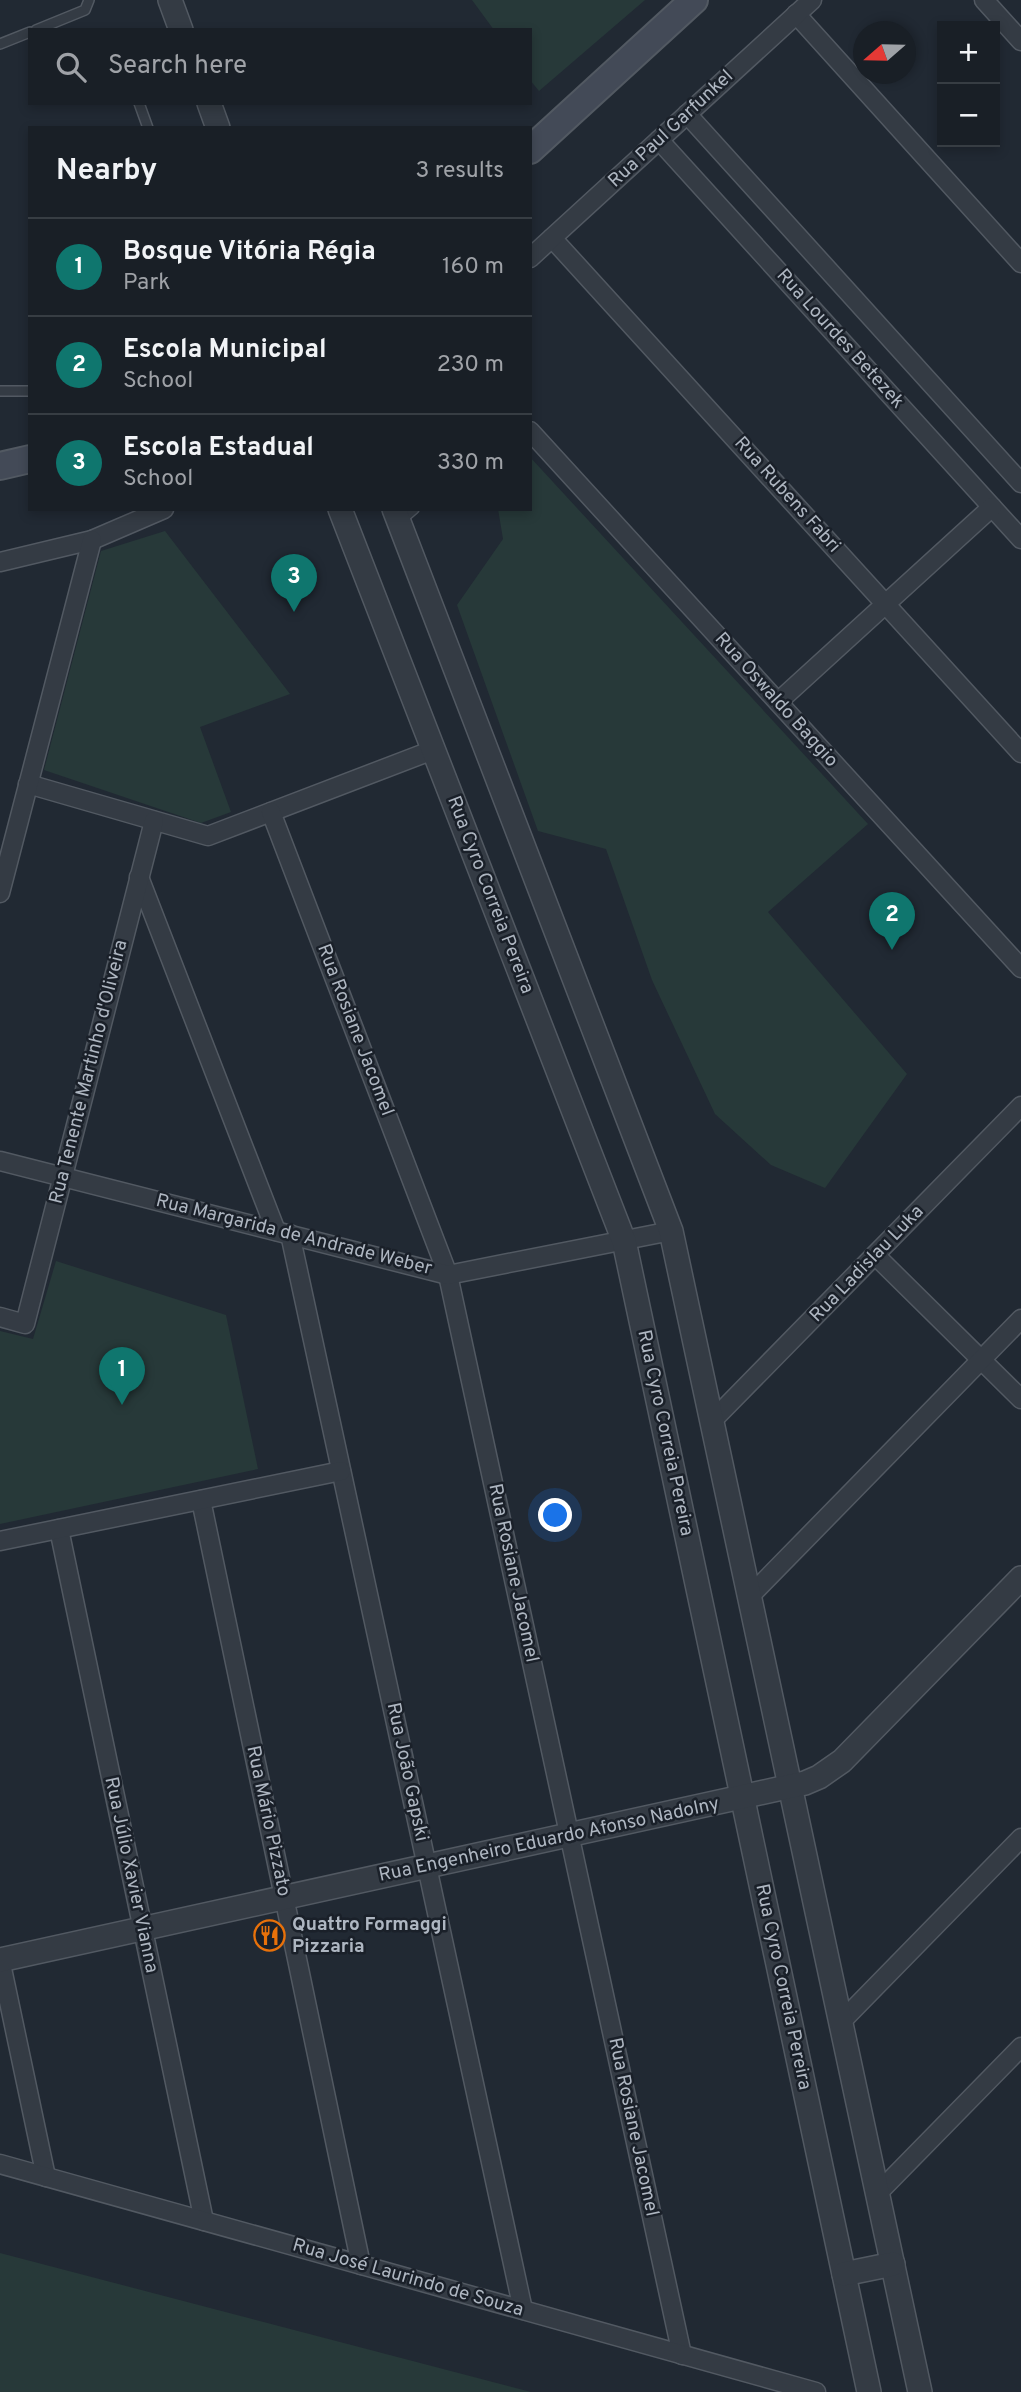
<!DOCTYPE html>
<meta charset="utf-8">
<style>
:root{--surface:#191f26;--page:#262c32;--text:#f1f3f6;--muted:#9fa2a7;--line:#373d43;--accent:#0f766e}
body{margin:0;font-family:Overpass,sans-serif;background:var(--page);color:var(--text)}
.controls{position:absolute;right:21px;top:21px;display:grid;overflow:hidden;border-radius:0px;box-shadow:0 4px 10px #0003}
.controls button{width:63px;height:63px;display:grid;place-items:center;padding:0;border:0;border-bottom:2px solid var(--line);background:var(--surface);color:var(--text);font:35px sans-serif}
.compass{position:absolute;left:853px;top:21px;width:63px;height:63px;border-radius:50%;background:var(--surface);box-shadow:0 4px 10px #0003;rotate:250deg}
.you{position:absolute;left:556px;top:1516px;width:24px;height:24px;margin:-18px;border:5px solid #fff;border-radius:50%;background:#1a73e8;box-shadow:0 0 0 10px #1a73e833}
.badge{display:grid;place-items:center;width:46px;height:46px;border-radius:50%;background:var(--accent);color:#fff;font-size:23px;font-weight:700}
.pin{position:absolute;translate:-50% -58px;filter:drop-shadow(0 2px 4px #0008)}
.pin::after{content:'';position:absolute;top:37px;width:24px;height:21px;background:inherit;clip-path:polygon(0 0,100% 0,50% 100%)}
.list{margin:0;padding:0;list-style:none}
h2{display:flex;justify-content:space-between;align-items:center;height:91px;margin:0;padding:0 28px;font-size:30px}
h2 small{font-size:23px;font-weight:400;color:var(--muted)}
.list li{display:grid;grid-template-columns:46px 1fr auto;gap:21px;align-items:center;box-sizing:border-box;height:98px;padding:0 28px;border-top:2px solid var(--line)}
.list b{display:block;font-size:26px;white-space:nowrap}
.list p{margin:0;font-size:23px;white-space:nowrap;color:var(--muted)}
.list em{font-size:23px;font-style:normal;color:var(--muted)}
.icon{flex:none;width:38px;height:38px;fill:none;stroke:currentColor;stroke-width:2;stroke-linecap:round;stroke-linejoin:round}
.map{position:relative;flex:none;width:1021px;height:2392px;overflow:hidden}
.search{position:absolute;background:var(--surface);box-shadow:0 4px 10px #0003;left:28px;top:28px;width:504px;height:77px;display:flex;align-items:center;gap:18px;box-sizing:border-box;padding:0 24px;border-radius:0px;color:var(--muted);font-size:26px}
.panel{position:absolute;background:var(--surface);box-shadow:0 4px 10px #0003;left:28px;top:126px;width:504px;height:385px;border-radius:0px}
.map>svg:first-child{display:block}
.green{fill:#273939}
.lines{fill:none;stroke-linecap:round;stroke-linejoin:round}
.service-casing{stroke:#525962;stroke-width:12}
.minor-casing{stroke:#525962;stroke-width:21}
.tertiary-casing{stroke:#525962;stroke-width:26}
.secondary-casing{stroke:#525962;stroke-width:30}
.service{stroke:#343b44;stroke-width:9}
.minor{stroke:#343b44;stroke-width:18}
.tertiary{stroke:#343b44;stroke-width:23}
.secondary{stroke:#434a57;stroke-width:26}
.labels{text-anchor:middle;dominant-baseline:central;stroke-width:5;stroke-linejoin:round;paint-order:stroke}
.street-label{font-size:19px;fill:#aeb6c1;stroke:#1a2029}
.poi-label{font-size:19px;font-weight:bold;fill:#aeb6c1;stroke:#1a2029;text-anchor:start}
</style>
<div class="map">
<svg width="1021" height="2392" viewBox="0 0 1021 2392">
<rect width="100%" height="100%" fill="#212933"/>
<g class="green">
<polygon points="472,0 645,0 539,91 530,80 530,30 494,30"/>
<polygon points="530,457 868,824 768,912 907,1074 825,1188 771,1165 715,1114 652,980 606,849 538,831 457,605 503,539 498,509 530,509"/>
<polygon points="165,531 290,694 200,727 231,812 201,823 44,770 101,551"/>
<polygon points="56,1261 226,1315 258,1469 0,1524 0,1331 33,1339"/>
<polygon points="0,2253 531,2392 0,2392"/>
</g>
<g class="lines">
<defs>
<g id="service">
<polyline points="36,30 85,10 89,0"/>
<polyline points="0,44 30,32"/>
<polyline points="139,103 148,128"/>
<polyline points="0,391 30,391"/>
<polyline points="400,521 414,509"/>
</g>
<g id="minor">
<polyline points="984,0 1021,41"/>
<polyline points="796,14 1021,263"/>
<polyline points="687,114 1021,483"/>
<polyline points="659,140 1021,539"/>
<polyline points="552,238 1021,753"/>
<polyline points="530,258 812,0"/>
<polyline points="530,431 1021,968"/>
<polyline points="0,562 92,540 164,509"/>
<polyline points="778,702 992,507"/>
<polyline points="28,784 208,836 433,750"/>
<polyline points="271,812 448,1275 682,2355"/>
<polyline points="139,877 276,1231"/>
<polyline points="0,893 92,540"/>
<polyline points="0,1161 448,1275 671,1231"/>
<polyline points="290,1234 523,2310"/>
<polyline points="875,1255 1021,1399"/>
<polyline points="0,1317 25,1324 154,821"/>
<polyline points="712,1421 1021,1106"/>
<polyline points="201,1500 361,2265"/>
<polyline points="59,1529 204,2221"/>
<polyline points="0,1541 341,1471"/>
<polyline points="750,1596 1021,1319"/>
<polyline points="0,1959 46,2177"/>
<polyline points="841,2022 1021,1838"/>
<polyline points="0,2164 816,2392"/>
<polyline points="877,2194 1021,2047"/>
</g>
<g id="tertiary">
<polyline points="170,0 181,30"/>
<polyline points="209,103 218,128"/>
<polyline points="340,509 624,1241 869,2392"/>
<polyline points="394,509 671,1231 920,2392"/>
<polyline points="0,1960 805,1783 819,1777 842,1761 1021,1578"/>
<polyline points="844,2274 893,2264"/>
</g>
<g id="secondary">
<polyline points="530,150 694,0"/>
<polyline points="0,466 30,459"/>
</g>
</defs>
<use href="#service" class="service-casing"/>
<use href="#minor" class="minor-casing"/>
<use href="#tertiary" class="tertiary-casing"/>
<use href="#secondary" class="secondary-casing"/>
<use href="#service" class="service"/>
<use href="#minor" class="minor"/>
<use href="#tertiary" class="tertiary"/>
<use href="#secondary" class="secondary"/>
</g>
<defs>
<symbol id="restaurant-ring" viewBox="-11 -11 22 22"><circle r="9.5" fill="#1a2029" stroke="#e8710a" stroke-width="1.5"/><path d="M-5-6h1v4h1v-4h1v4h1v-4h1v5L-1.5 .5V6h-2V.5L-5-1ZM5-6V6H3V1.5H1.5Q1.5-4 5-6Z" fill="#e8710a"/></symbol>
</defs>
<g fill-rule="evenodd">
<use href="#restaurant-ring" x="252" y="1918" width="35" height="35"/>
</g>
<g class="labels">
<g class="street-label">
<text transform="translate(671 129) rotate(-43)">Rua Paul Garfunkel</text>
<text transform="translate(840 339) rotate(48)">Rua Lourdes Betezek</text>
<text transform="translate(787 495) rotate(48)">Rua Rubens Fabri</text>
<text transform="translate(776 700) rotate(48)">Rua Oswaldo Baggio</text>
<text transform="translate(490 895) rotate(69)">Rua Cyro Correia Pereira</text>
<text transform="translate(355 1030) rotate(69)">Rua Rosiane Jacomel</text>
<text transform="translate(89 1072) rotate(-76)">Rua Tenente Martinho d'Oliveira</text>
<text transform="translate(294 1235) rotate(14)">Rua Margarida de Andrade Weber</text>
<text transform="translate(867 1264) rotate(-46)">Rua Ladislau Luka</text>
<text transform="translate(665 1433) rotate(78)">Rua Cyro Correia Pereira</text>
<text transform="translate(513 1573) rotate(78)">Rua Rosiane Jacomel</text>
<text transform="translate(407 1772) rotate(78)">Rua João Gapski</text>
<text transform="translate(268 1821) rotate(78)">Rua Mário Pizzato</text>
<text transform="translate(549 1840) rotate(-12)">Rua Engenheiro Eduardo Afonso Nadolny</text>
<text transform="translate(131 1875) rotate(78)">Rua Júlio Xavier Vianna</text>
<text transform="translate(783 1987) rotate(78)">Rua Cyro Correia Pereira</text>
<text transform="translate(633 2127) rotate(78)">Rua Rosiane Jacomel</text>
<text transform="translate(408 2278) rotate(16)">Rua José Laurindo de Souza</text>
</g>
<g class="poi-label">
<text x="292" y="1925">Quattro Formaggi<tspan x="292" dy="22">Pizzaria</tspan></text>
</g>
</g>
</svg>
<div class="controls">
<button>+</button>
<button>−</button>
</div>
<svg class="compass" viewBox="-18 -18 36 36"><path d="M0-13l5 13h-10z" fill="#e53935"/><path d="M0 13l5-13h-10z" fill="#9fa2a7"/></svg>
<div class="you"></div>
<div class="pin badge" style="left:122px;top:1405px">1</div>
<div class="pin badge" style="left:892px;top:950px">2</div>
<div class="pin badge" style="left:294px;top:612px">3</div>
<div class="search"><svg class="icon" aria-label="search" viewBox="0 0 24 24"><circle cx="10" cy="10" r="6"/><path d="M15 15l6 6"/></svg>Search here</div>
<section class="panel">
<h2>Nearby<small>3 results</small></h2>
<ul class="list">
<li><span class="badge">1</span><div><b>Bosque Vitória Régia</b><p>Park</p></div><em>160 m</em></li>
<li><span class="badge">2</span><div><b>Escola Municipal</b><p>School</p></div><em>230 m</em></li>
<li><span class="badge">3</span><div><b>Escola Estadual</b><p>School</p></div><em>330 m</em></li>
</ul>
</section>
</div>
